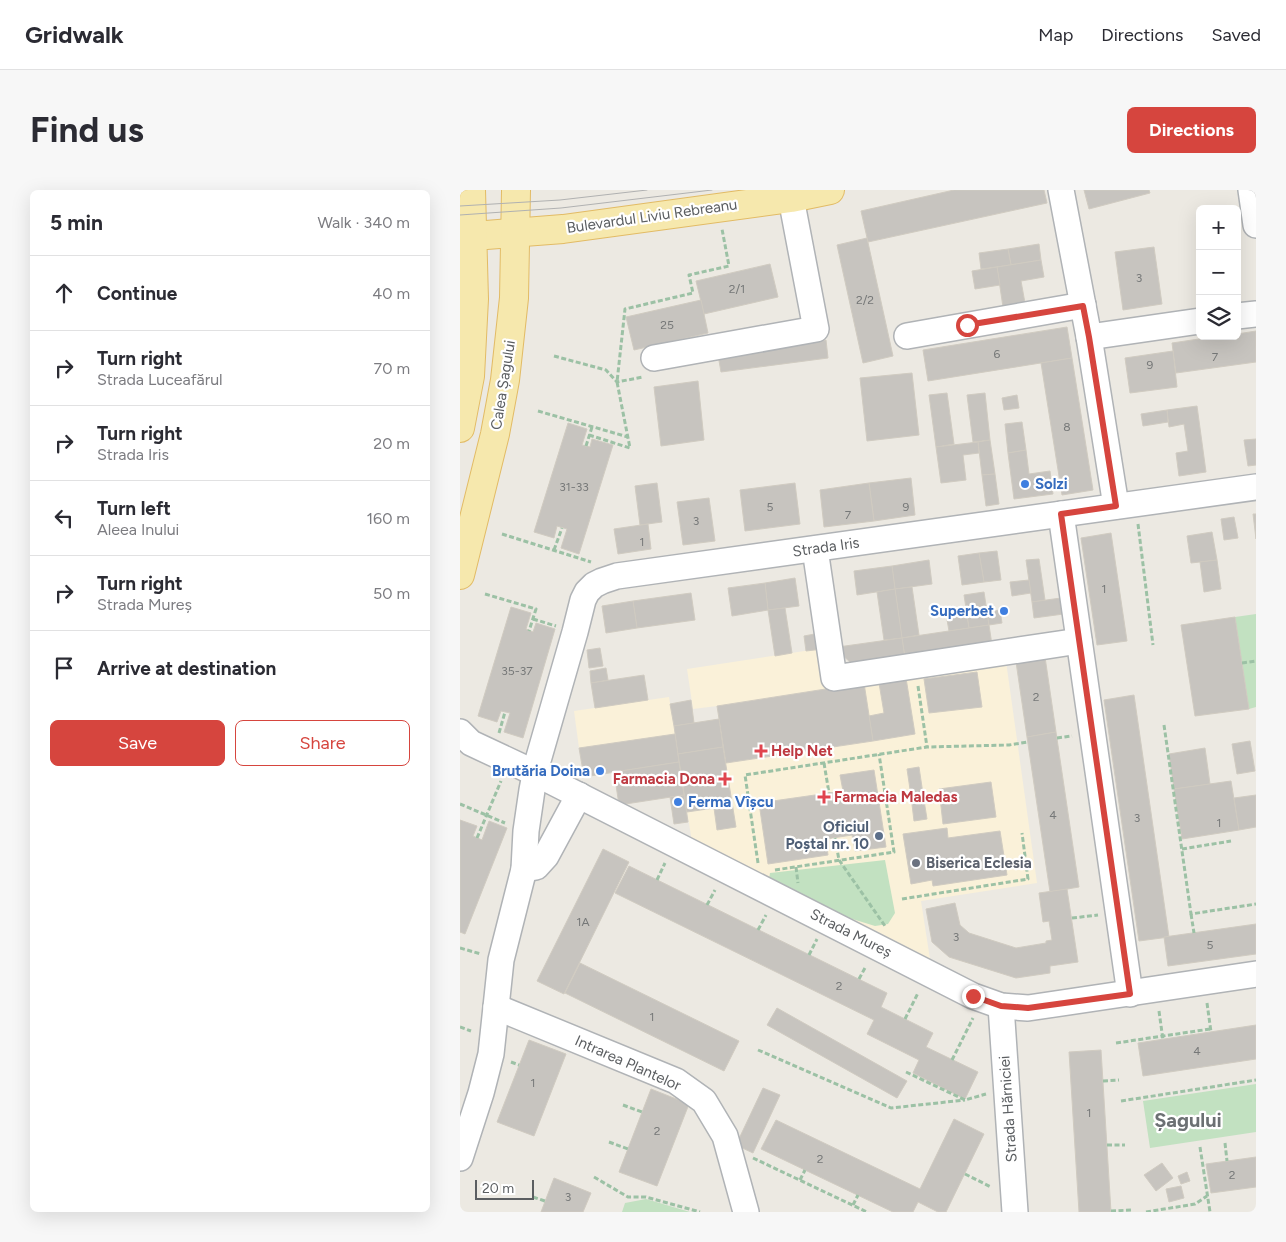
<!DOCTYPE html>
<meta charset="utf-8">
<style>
:root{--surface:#fff;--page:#f7f7f7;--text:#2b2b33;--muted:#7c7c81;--line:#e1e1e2;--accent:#d6453e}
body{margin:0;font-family:Figtree,sans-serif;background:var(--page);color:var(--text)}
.controls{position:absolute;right:15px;top:15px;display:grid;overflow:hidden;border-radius:8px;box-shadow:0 5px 20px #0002}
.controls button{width:45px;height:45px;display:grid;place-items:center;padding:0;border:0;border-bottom:1px solid var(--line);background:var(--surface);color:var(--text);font:25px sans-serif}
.scale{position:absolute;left:15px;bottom:12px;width:59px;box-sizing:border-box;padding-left:5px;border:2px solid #5b5e61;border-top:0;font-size:14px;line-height:18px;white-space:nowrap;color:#5b5e61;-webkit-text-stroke:4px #fff;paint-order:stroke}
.stop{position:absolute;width:15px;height:15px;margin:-11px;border:4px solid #d6453e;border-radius:50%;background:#fff}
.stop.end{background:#d6453e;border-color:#fff;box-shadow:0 1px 5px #0008}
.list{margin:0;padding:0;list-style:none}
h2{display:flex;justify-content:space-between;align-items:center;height:65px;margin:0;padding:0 20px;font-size:21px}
h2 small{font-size:16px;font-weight:400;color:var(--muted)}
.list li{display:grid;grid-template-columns:32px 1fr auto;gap:15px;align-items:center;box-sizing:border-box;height:75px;padding:0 20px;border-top:1px solid var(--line)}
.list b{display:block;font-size:19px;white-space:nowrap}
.list p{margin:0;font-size:16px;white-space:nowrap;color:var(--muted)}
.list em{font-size:16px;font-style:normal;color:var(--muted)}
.actions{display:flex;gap:10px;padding:15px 20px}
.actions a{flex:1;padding:11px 0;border:1px solid var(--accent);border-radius:8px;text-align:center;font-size:18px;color:var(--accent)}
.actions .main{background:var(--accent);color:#fff}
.icon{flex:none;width:28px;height:28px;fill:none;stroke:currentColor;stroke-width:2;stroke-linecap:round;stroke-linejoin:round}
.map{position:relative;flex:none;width:796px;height:1022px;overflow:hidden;border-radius:8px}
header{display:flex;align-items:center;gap:30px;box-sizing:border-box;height:70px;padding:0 25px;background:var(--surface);border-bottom:1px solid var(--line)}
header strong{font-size:24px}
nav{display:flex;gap:28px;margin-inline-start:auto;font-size:18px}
.intro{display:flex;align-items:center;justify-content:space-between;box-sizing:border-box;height:120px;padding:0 30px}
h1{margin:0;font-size:35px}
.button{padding:12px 22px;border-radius:8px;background:var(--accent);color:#fff;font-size:18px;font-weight:700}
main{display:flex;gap:30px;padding:0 30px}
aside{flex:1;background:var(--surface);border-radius:8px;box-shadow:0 5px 20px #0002}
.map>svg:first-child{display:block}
.commercial{fill:#faf1d9}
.green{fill:#c2e1c1}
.building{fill:#c7c4bf;stroke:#d0cbc1}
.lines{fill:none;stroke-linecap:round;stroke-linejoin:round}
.minor-casing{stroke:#b0b3b6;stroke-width:28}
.major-casing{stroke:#e2bb65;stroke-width:30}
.path{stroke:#9cc1a5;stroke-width:3;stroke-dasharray:5 2.5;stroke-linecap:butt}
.minor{stroke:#fff;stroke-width:25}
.major{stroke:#f6e8ad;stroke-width:28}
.tram{stroke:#b0b1b1;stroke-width:1}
.route{stroke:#d6453e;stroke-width:6}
.shop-dot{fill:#3f7fe0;stroke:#fff;stroke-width:2}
.health-dot{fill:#e0444e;stroke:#fff;stroke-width:2}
.service-dot{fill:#5c6f8a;stroke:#fff;stroke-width:2}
.worship-dot{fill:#6b7280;stroke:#fff;stroke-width:2}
.labels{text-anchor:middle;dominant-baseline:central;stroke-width:4.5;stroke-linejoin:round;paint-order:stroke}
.number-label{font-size:12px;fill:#767878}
.street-label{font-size:15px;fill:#5b5e61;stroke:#fff}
.shop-label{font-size:15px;font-weight:bold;fill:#366cbe;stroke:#fff;text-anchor:start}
.health-label{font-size:15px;font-weight:bold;fill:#be3a42;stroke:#fff;text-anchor:start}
.service-label{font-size:15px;font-weight:bold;fill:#4e5e75;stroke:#fff;text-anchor:end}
.worship-label{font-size:15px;font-weight:bold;fill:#5b616d;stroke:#fff;text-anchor:start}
.district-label{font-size:20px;font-weight:bold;fill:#6c7073;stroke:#fff}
</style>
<header>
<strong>Gridwalk</strong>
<nav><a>Map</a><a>Directions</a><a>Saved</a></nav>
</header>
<div class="intro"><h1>Find us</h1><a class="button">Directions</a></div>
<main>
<aside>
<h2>5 min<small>Walk · 340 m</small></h2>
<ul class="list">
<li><svg class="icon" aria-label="ahead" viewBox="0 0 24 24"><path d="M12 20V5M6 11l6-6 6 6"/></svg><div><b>Continue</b></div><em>40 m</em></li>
<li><svg class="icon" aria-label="right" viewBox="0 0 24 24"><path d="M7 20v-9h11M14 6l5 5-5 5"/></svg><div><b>Turn right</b><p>Strada Luceafărul</p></div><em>70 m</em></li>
<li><svg class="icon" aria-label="right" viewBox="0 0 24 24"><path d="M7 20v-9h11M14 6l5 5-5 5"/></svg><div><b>Turn right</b><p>Strada Iris</p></div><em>20 m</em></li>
<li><svg class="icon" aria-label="left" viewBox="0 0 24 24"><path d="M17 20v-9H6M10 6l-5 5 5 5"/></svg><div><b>Turn left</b><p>Aleea Inului</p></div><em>160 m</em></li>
<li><svg class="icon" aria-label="right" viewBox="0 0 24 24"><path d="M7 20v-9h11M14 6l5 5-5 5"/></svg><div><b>Turn right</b><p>Strada Mureș</p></div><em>50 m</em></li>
<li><svg class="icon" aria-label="arrive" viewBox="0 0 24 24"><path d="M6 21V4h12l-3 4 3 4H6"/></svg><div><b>Arrive at destination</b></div></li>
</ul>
<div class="actions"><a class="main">Save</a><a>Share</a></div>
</aside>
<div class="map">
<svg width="796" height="1022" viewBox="0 0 796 1022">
<rect width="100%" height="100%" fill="#ece9e2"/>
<g class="commercial">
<polygon points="377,456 381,481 544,457 577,693 461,711 470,769 232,652 218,564 263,557 257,516 233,519 227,479"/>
<polygon points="209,507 215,544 119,558 114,521"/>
</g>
<g class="green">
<polygon points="796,424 796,517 789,519 775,427"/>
<polygon points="425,670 435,723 428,734 415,736 389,728 309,689 310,683"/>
<polygon points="796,894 796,942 690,958 683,911"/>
<polygon points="186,1009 230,1022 162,1022 165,1013"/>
</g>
<g class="building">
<polygon points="494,0 584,0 587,13 408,52 401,21"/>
<polygon points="624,0 689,0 690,3 629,19"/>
<polygon points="407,48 433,166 403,173 377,55"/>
<polygon points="579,54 581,70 551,75 548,59"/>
<polygon points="694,57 702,114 663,120 655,62"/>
<polygon points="548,59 551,75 521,79 519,63"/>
<polygon points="581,70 584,87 561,91 565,113 543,117 537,77"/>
<polygon points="310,74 318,107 244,124 236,91"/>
<polygon points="537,77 540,95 515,99 512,81"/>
<polygon points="241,110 248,143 174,160 166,127"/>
<polygon points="607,137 612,168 468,191 463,160"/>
<polygon points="796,141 796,172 716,183 712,153 759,146 777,146 777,144"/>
<polygon points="366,150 368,168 261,182 258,165"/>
<polygon points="713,161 717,197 670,203 665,168"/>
<polygon points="612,168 633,300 602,305 581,173"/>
<polygon points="452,183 459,245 407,251 400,188"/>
<polygon points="238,191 244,250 201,256 194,197"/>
<polygon points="487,203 494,254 476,257 469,205"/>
<polygon points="525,203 530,250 513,252 507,205"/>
<polygon points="557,205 559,218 544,220 542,208"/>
<polygon points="737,216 746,282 719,286 716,263 728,261 724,234 709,237 707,220"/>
<polygon points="707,220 708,232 683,236 681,224"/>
<polygon points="562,232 566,260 548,263 545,234"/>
<polygon points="108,233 127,239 122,255 130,257 132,249 153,255 119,364 101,358 107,339 97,336 94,348 74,342"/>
<polygon points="796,249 796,275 788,276 784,250"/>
<polygon points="530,250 535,284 522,285 518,252"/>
<polygon points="518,252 519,263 503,265 506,290 481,293 476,257"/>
<polygon points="566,260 569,284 590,281 593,304 554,309 548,263"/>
<polygon points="535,284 539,314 526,316 522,285"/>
<polygon points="451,288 455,325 414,331 409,293"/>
<polygon points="197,293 202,332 180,335 175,296"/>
<polygon points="335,293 340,334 285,341 280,300"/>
<polygon points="409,293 414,331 364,337 360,300"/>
<polygon points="249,308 255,351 223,355 217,312"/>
<polygon points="793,324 796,324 796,349"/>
<polygon points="774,327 778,348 764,350 761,329"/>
<polygon points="188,334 191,359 158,364 154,339"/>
<polygon points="752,342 757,370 731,373 727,346"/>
<polygon points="651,343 667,451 637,455 621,348"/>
<polygon points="537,361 541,390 524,392 519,363"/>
<polygon points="519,363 524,392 502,395 498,366"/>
<polygon points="579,369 585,410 572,412 566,370"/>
<polygon points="469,370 472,394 435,399 432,376"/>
<polygon points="757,370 761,399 744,402 740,372"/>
<polygon points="432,376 435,399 397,405 394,381"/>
<polygon points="335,388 339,416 308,420 305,393"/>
<polygon points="569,390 571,403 552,406 550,392"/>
<polygon points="305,393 308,420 272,426 268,398"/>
<polygon points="452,397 459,445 442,448 435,399"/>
<polygon points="435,399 442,448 424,450 417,402"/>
<polygon points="524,402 529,435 509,438 504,405"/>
<polygon points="231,403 235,430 177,438 173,411"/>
<polygon points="608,407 611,423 574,428 572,412"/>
<polygon points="173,411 177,438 146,443 142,416"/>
<polygon points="51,417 71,423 66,439 73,442 76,433 95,439 63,548 44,542 50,523 41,521 37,532 18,526"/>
<polygon points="325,418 332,463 315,466 308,420"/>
<polygon points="540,420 542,433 529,435 527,422"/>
<polygon points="506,421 509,438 489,441 486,424"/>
<polygon points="775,427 789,519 735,526 721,435"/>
<polygon points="529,435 532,455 445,468 442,448"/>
<polygon points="360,443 363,459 346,461 344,446"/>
<polygon points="442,448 445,468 400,474 390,472 381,464 378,457"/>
<polygon points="140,458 143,476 129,478 127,460"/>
<polygon points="585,467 596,542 567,547 556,472"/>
<polygon points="146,478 148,490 131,493 130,481"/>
<polygon points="517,482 522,517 469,523 464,489"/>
<polygon points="184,485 188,510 135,518 131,493"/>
<polygon points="446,488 455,544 413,551 409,526 424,523 419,493"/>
<polygon points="404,493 413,551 266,573 257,516"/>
<polygon points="674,505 709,747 679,751 644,510"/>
<polygon points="231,510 234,533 214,536 210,514"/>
<polygon points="259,529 263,557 218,564 214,536"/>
<polygon points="596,542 619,697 590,702 567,547"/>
<polygon points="215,544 219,572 124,587 119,558"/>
<polygon points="790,551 795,581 777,584 772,554"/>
<polygon points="263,557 276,637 257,640 254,618 227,622 218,564"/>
<polygon points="745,558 750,594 714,599 709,564"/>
<polygon points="219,572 224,605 159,615 154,582"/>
<polygon points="459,577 463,604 451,606 447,579"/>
<polygon points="414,580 426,657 395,661 392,645 366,649 368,665 308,674 299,613 383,601 380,585"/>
<polygon points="771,591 779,640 722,649 714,599"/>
<polygon points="531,592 536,627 483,634 479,599"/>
<polygon points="463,604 467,629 454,631 451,606"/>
<polygon points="224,605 228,632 214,634 210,607"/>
<polygon points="796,605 796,637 779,640 774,608"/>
<polygon points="0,630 17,636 13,646 22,650 29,631 47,638 5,744 0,742"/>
<polygon points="487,638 488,648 540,641 547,685 473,696 472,690 451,694 443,644"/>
<polygon points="143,659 169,672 104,804 77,791"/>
<polygon points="169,676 427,803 421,817 473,843 466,857 518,882 505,909 453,883 459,870 407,844 414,830 155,703"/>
<polygon points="607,699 618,772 590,776 590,783 556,788 489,767 472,752 466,719 495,713 500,735 509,743 556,758 586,753 586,751 592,750 589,731 583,732 579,703"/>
<polygon points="796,734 796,764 708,776 704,747"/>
<polygon points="120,773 279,851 264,881 105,803"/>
<polygon points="317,818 447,891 437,908 307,835"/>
<polygon points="796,835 796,869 683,886 678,853"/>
<polygon points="69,850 106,864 74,946 37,932"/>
<polygon points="641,860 651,1022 619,1022 609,862"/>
<polygon points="303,898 320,905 293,963 276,955"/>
<polygon points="191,899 229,914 197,996 159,982"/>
<polygon points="494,929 524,944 486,1022 478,1022 458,1012 453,1022 433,1022 301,959 316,930 460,999"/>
<polygon points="796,967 796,997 751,1003 746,974"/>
<polygon points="702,973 713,988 696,1001 684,985"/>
<polygon points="727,982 730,991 721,994 718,986"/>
<polygon points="94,988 131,1003 123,1022 81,1022"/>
<polygon points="721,996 724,1008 709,1012 706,999"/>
</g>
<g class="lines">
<defs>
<g id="minor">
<polyline points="601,0 629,147 656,316"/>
<polyline points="791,0 796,35"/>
<polyline points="777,126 796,124"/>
<polyline points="447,146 623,115"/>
<polyline points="629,147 740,131"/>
<polyline points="194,168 356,139 331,8"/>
<polyline points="601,324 670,804"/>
<polyline points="355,359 374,488 619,451"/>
<polyline points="0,542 11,553 75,583 513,806 541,816 568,818 796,784"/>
<polyline points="64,679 76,677 86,666 119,605"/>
<polyline points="541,816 555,1022"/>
<polyline points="36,817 216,891 244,911 265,946 286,1022"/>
<polyline points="0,968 21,903 31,864 41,770 64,679 66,641 72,600 77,574 115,442 123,410 127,402 134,395 142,391 157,386 796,297"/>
</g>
<g id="major">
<polyline points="0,47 103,39 331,8 370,0"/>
<polyline points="0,238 10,186 14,109 11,0"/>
<polyline points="0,385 35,244 45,190 54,108 56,0"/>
</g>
</defs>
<use href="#minor" class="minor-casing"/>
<use href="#major" class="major-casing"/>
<g class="path">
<polyline points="94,166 146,180 157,192 183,187"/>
<polyline points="78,221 168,247"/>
<polyline points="129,245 170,258 157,192 165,119 233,103 229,85 269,76 262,39"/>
<polyline points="126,256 132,237"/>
<polyline points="678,334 693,455"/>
<polyline points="42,344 131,372"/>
<polyline points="94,360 102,338"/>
<polyline points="25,404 76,419 69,441"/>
<polyline points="73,429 96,436"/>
<polyline points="782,473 796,471"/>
<polyline points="458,496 467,557"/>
<polyline points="704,535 731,724 796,714"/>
<polyline points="39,543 45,522"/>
<polyline points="597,548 612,546"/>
<polyline points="364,573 369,603"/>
<polyline points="0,614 45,633"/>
<polyline points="17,648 41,591"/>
<polyline points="375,648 379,670 425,736"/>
<polyline points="722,659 771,651"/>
<polyline points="298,673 285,585 467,557 549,555 568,552"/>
<polyline points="336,677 338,693"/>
<polyline points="315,680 434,662 419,564"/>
<polyline points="197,690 205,673"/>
<polyline points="442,709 568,689 562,643"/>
<polyline points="247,715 255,700"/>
<polyline points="731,724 734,743"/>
<polyline points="612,728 638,725"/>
<polyline points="298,740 306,725"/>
<polyline points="0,758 21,764"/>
<polyline points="349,765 357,749"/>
<polyline points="399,789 406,776"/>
<polyline points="747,813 751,842"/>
<polyline points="699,821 703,850"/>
<polyline points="445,829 458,803"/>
<polyline points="0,837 11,841"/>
<polyline points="656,853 750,839"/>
<polyline points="298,860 431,918 505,910"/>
<polyline points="492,870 513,828"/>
<polyline points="51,872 59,875"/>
<polyline points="446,882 505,910 526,904"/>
<polyline points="643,891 659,890"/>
<polyline points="661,911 796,890"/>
<polyline points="163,915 182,922"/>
<polyline points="149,952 168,959"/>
<polyline points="765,953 767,971"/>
<polyline points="647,955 665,955"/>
<polyline points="740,957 750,1022"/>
<polyline points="293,968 407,1022"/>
<polyline points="505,984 531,997"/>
<polyline points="134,987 168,1007 186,1007 240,1022"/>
<polyline points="340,990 345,980"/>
<polyline points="73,1007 85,1011"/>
<polyline points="393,1015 398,1005"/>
<polyline points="651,1021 671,1020"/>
<polyline points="686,1022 735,1014 747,1006"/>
</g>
<use href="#minor" class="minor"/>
<use href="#major" class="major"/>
<g class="tram">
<polyline points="0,16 100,10 187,0"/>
<polyline points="0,25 101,18 252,0"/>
</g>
</g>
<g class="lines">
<polyline class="route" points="507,135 623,116 629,147 656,316 601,324 670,804 568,818 541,816 513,806"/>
</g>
<g class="shop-dot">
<circle cx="565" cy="294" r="5"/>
<circle cx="544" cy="421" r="5"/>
<circle cx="140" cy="581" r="5"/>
<circle cx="218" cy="612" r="5"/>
</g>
<g class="health-dot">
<path d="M298.5 553.5h5v5h5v5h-5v5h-5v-5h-5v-5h5z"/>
<path d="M262.5 581.5h5v5h5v5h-5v5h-5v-5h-5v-5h5z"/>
<path d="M361.5 599.5h5v5h5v5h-5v5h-5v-5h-5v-5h5z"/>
</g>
<circle class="service-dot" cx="419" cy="646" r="5"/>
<circle class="worship-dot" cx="456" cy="673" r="5"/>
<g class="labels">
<g class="number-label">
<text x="679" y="88">3</text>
<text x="277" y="99">2/1</text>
<text x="405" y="110">2/2</text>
<text x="207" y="135">25</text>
<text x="537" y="164">6</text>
<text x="755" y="167">7</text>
<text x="690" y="175">9</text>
<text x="607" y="237">8</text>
<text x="114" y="297">31-33</text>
<text x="310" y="317">5</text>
<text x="446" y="317">9</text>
<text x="388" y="325">7</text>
<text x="236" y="331">3</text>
<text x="182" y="352">1</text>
<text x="644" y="399">1</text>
<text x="57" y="481">35-37</text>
<text x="576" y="507">2</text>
<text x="593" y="625">4</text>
<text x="677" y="628">3</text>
<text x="759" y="633">1</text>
<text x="123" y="732">1A</text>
<text x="496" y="747">3</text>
<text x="750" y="755">5</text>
<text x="379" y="796">2</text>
<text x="192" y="827">1</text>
<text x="737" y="861">4</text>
<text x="73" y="893">1</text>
<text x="629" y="923">1</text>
<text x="197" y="941">2</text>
<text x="360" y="969">2</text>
<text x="772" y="985">2</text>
<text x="108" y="1007">3</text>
</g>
<g class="street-label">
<text transform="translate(192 26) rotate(-8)">Bulevardul Liviu Rebreanu</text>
<text transform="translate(43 195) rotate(-81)">Calea Șagului</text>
<text transform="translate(366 357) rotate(-8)">Strada Iris</text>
<text transform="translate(391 743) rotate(27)">Strada Mureș</text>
<text transform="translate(168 873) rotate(24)">Intrarea Plantelor</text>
<text transform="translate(548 919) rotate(-94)">Strada Hărniciei</text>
</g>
<g class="shop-label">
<text x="575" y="294">Solzi</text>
<text x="534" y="421" text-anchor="end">Superbet</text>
<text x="130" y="581" text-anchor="end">Brutăria Doina</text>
<text x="228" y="612">Ferma Vîșcu</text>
</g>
<g class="health-label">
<text x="311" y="561">Help Net</text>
<text x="255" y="589" text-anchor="end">Farmacia Dona</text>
<text x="374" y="607">Farmacia Maledas</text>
</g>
<g class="service-label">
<text x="409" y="637">Oficiul<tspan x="409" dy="17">Poștal nr. 10</tspan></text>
</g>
<g class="worship-label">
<text x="466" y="673">Biserica Eclesia</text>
</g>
<g class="district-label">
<text x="728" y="930">Șagului</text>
</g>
</g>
</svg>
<div class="controls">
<button>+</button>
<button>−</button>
<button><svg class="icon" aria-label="layers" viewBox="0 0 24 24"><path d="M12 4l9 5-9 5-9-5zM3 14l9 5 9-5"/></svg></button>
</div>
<div class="scale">20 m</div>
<div class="stop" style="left:507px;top:135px"></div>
<div class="stop end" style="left:513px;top:806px"></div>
</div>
</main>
